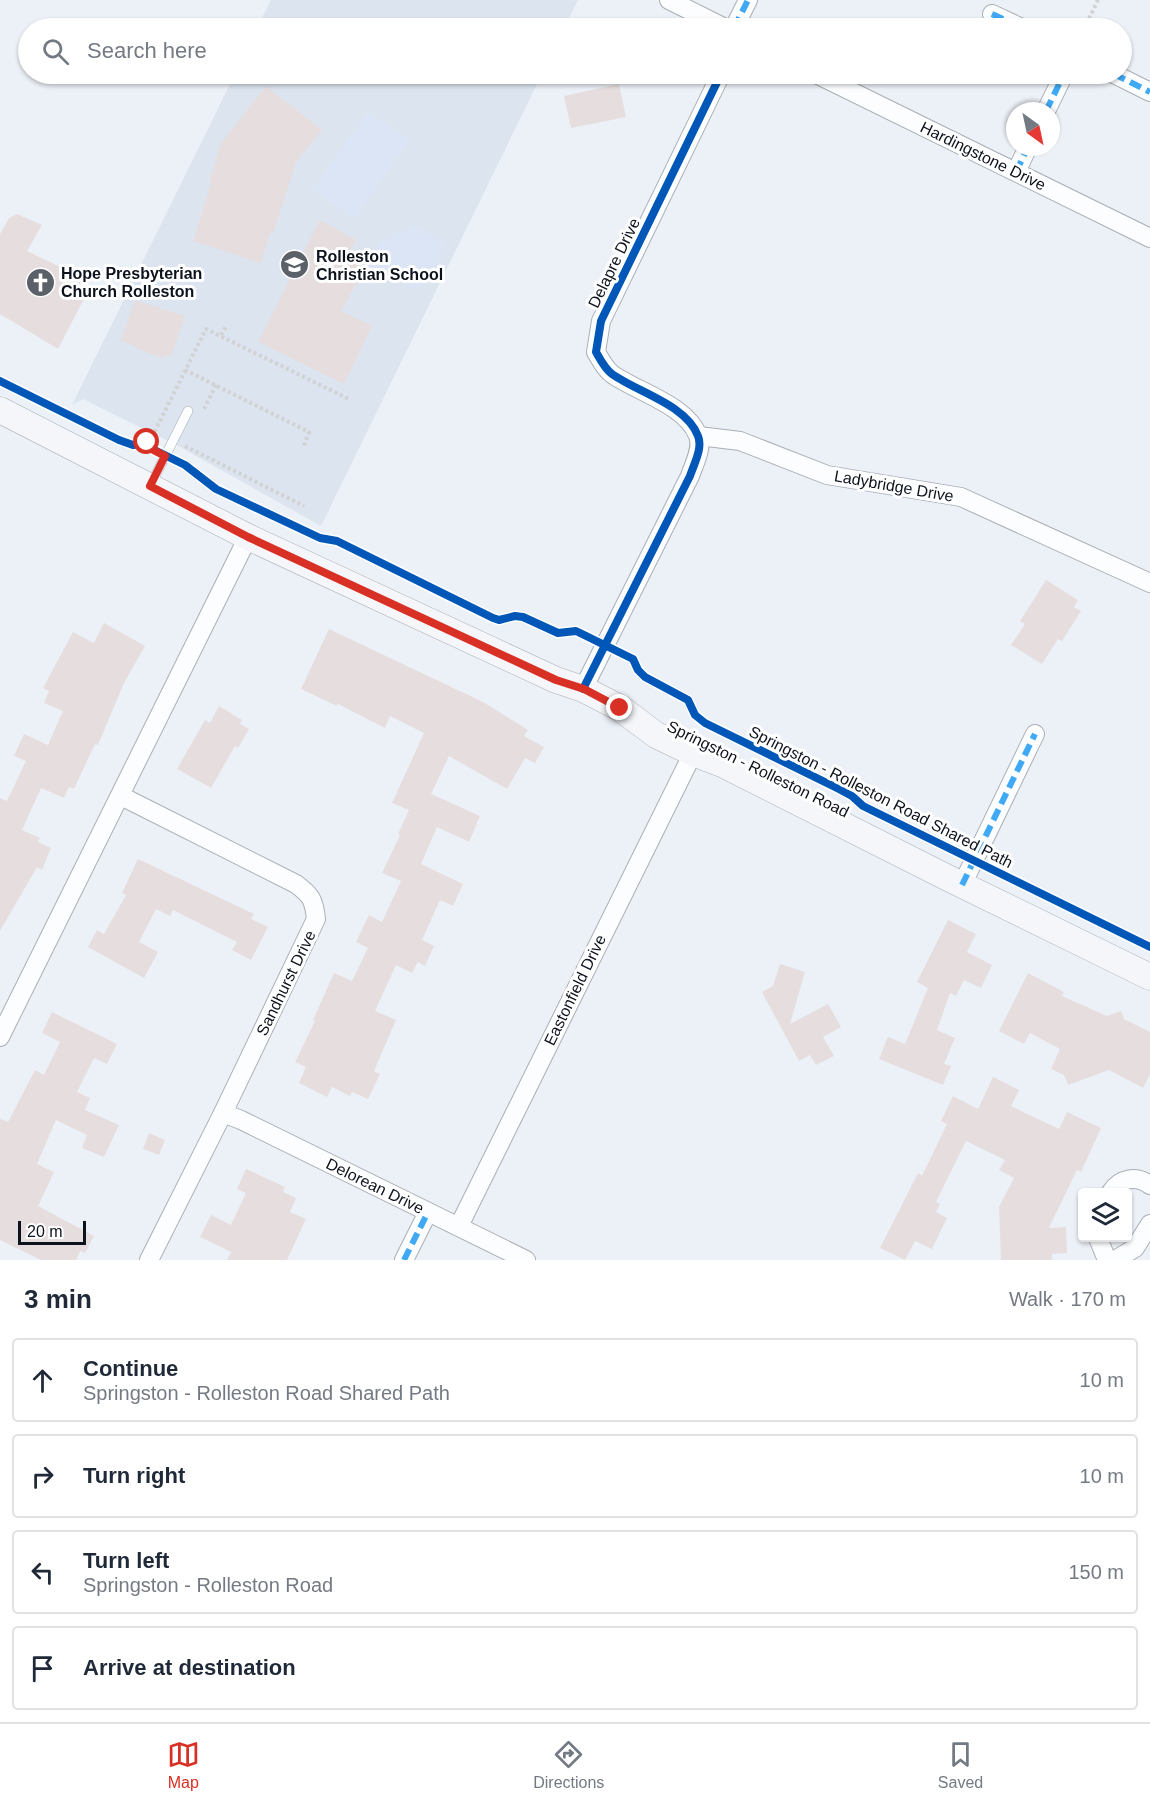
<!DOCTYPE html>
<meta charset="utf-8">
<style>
:root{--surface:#fff;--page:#f6f6f7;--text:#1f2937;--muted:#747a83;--line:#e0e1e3;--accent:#d93025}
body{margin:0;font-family:Arial,sans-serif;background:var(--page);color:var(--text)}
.controls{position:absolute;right:18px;bottom:18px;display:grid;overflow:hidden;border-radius:6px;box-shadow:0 2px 4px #0004}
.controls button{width:54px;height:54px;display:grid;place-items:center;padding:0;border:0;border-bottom:2px solid var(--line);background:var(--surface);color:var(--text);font:30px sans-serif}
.compass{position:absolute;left:1006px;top:102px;width:54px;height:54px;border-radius:50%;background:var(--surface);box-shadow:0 2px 4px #0004;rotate:147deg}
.scale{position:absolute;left:18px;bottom:15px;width:68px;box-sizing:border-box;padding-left:6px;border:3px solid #0d131d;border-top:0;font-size:16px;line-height:21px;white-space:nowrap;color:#0d131d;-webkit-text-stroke:4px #fff;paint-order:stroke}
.stop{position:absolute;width:18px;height:18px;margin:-14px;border:4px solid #d93025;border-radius:50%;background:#fff}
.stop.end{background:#d93025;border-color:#fff;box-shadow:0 2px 6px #0008}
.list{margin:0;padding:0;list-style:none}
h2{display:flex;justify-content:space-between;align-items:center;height:78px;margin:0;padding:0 24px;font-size:26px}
h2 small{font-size:20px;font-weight:400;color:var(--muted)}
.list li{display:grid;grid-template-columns:39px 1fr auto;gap:18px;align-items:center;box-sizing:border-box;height:84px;margin:0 12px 12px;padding:0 12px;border:2px solid var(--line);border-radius:6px}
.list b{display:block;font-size:22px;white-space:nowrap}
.list p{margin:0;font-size:20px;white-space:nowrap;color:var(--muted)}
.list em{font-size:20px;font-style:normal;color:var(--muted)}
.icon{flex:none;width:33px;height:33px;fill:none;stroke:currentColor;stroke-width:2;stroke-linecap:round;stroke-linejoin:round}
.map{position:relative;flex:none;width:1150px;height:1260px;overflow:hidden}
.search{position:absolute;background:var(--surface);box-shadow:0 2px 4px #0004;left:18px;right:18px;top:18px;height:66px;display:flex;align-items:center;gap:15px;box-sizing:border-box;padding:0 21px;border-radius:33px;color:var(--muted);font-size:22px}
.sheet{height:462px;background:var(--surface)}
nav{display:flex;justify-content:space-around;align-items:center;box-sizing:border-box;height:84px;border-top:2px solid var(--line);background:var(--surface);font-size:16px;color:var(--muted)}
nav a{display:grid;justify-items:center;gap:3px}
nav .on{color:var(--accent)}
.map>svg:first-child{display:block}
.built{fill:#dce4ef}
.green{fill:#dce5f6}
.building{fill:#e6dede}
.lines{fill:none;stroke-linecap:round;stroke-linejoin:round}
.lane-casing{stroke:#a9afb7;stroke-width:10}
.street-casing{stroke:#a9afb7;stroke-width:20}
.secondary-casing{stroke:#a9afb7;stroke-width:27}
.path{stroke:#d1d2d4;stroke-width:4;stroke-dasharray:3 3;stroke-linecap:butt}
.lane{stroke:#fcfdfe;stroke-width:9}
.street{stroke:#fcfdfe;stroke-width:18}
.secondary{stroke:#f4f6fa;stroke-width:26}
.quiet{stroke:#3fa9f5;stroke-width:6;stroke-dasharray:12 6;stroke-linecap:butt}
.cycleway-casing{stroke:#fff;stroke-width:11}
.cycleway{stroke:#0057b8;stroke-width:8}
.route{stroke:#d93025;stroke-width:8}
.labels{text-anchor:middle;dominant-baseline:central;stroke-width:6;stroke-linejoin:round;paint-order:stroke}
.street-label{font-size:16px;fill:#0d131d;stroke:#fff}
.poi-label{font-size:16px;font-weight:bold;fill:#0d131d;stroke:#fff;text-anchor:start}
</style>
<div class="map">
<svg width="1150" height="1260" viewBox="0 0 1150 1260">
<rect width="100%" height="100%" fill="#ecf1f7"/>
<g class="built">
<polygon points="271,0 578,0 564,28 257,28"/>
<polygon points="235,74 542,74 321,526 180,447 83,399 72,405"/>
</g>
<g class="green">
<polygon points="368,111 410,140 354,219 312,190"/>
<polygon points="415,226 443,241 445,247 424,286 412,288 375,268 372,255 380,242"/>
</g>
<g class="building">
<polygon points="619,84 626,117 571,128 564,96"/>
<polygon points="266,86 322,130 296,162 273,234 270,233 261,263 193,241 211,183 209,183 221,143"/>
<polygon points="17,214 42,225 27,251 83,278 78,286 89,289 58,349 0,314 0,234 9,218"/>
<polygon points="320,220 356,240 346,258 365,268 341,311 372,326 344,384 258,342"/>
<polygon points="135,300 185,316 171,356 165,355 164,358 148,353 121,340"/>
<polygon points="1046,580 1078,600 1074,607 1081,611 1062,641 1058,639 1042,664 1011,645 1025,624 1020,621"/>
<polygon points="104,623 145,646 124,683 98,745 95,744 74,789 69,787 64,798 41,788 22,830 40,838 38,842 51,848 42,870 37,867 0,931 0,798 7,801 26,761 14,756 24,734 48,745 63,711 44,703 49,691 43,688 49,677 73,632 94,643"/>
<polygon points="329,629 483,702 528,730 524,736 544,747 535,763 525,758 507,789 449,756 431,794 480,816 469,842 437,827 421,864 463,884 453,906 440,900 422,940 434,946 425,966 418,962 412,973 396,965 375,1011 396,1020 374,1071 380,1074 368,1099 352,1092 350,1096 332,1087 327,1097 299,1083 306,1067 295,1062 315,1021 313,1020 334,973 352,981 368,948 356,942 369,915 382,922 401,881 382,873 400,835 398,834 409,810 392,803 424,733 390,716 385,728 338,704 337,706 301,689"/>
<polygon points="219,706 242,720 240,724 249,729 238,748 235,746 211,788 177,769 205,720 210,723"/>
<polygon points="138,859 254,914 251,919 268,927 251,960 232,950 237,942 173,910 170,916 156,909 139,942 158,952 144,978 88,947 97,930 104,934 126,895 122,893"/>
<polygon points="948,920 976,934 967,952 992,965 981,988 964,980 956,996 950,993 937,1030 955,1038 944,1064 951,1066 943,1085 879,1059 888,1037 905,1044 928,988 917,982"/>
<polygon points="780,964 805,972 790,1024 828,1004 841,1027 823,1037 834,1056 816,1065 810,1055 799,1061 762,992 773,986"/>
<polygon points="1028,973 1064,992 1062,996 1107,1016 1121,1011 1124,1019 1150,1032 1150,1074 1143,1088 1109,1070 1068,1085 1064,1075 1051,1069 1060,1049 1030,1033 1024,1044 999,1031"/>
<polygon points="52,1012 117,1044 107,1064 94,1058 77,1092 90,1098 85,1110 119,1125 104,1157 82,1148 87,1135 56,1120 37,1164 54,1172 38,1206 94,1236 85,1253 80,1251 76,1260 41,1260 0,1240 0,1119 8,1122 35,1070 44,1075 60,1042 42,1033"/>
<polygon points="993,1077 1019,1090 1011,1106 1059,1129 1067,1112 1101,1128 1081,1172 1077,1170 1049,1228 1066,1227 1067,1253 1052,1254 1052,1260 1001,1260 999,1207 1014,1178 999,1170 1005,1160 966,1141 936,1202 940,1204 936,1212 947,1218 932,1249 915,1241 905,1260 880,1248 918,1173 922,1176 947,1124 941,1121 953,1096 978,1109"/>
<polygon points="149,1133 165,1140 159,1155 143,1149"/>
<polygon points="246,1169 285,1187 283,1192 296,1198 290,1212 306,1219 287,1260 227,1260 231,1252 200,1237 211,1215 231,1225 246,1193 237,1189"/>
</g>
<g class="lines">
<defs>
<polyline id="lane" points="150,486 188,411"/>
<g id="street">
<polyline points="669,0 725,28"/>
<polyline points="992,14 1022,28"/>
<polyline points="734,28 748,0"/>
<polyline points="816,74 1150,238"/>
<polyline points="1114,74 1150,92"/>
<polyline points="1046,111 1064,74"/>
<polyline points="1016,172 1028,147"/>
<polyline points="699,436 740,441 827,475 961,497 1150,583"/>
<path d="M583 689 690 476C694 464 703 448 698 436 687 405 637 392 612 374 605 369 600 359 596 352L601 321 721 74"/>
<path d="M121 796 296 884C311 895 314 900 316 919L223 1113 149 1260"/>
<polyline points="962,885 1035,734"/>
<polyline points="0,1037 248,537"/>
<polyline points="223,1113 241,1120 526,1260"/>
<path d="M1111 1192C1120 1178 1136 1175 1150 1185"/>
<polyline points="459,1226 693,753"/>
<polyline points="1098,1238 1107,1260"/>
<polyline points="404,1260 428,1212"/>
<polyline points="1115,1260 1135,1248 1150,1224"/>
</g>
<polyline id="secondary" points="0,410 248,537 556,680 583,689 620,708 656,735 693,753 724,765 948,878 1150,977"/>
</defs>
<use href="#lane" class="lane-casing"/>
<use href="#street" class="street-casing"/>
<use href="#secondary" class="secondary-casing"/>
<g class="path">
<polyline points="1082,28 1086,25 1098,0"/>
<polyline points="221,335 227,325"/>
<polyline points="185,370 309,432 303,448"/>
<polyline points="204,409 216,385"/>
<polyline points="142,444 150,439 155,431 206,329 349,399"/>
<polyline points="185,446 304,506"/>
</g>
<use href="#lane" class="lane"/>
<use href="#street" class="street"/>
<use href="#secondary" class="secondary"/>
<g class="quiet">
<polyline points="992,14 1022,28"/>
<polyline points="734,28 748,0"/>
<polyline points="1114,74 1150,92"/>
<polyline points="1046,111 1064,74"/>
<polyline points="1016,172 1028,147"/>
<polyline points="962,885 1035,734"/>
<polyline points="404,1260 428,1212"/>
</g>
<defs>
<g id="cycleway">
<polyline points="0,381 119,440 133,445 142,444 185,465 216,489 320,538 337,541 493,618 499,620 515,616 523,617 558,633 576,631 633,659 638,670 645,677 688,700 695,715 705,723 839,789 852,796 863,806 1150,947"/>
<path d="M583 689 690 476C694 464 703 448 698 436 687 405 637 392 612 374 605 369 600 359 596 352L601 321 721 74"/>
</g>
</defs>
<use href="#cycleway" class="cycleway-casing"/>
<use href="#cycleway" class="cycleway"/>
</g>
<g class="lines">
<polyline class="route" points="147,442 142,444 165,456 150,486 248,537 556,680 584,689 620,708"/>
</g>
<defs>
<symbol id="school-disc" viewBox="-11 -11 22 22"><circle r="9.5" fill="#5b6169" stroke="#fff"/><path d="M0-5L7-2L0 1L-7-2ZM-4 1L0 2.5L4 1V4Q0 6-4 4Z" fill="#fff"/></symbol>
<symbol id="church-disc" viewBox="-11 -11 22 22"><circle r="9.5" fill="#5b6169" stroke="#fff"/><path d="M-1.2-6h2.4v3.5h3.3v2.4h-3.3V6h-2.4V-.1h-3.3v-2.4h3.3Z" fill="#fff"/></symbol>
</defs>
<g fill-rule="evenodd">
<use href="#school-disc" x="278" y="248" width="33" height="33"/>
<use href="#church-disc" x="24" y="266" width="33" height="33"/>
</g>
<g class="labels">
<g class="street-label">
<text transform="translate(983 156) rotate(26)">Hardingstone Drive</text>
<text transform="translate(614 263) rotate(-64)">Delapre Drive</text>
<text transform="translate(894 486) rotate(10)">Ladybridge Drive</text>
<text transform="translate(758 769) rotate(26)">Springston - Rolleston Road</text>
<text transform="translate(881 797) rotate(27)">Springston - Rolleston Road Shared Path</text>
<text transform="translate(286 983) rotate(-64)">Sandhurst Drive</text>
<text transform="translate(575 990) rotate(-64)">Eastonfield Drive</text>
<text transform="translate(375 1186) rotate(26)">Delorean Drive</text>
</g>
<g class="poi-label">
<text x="316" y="256">Rolleston<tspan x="316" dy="18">Christian School</tspan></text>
<text x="61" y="273">Hope Presbyterian<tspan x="61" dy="18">Church Rolleston</tspan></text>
</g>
</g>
</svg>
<div class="controls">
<button><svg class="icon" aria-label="layers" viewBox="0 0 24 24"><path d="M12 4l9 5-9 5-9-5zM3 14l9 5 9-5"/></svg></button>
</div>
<svg class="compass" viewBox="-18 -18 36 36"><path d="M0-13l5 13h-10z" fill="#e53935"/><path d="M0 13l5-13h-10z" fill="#747a83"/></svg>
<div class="scale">20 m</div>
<div class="stop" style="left:147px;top:442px"></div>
<div class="stop end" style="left:620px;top:708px"></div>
<div class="search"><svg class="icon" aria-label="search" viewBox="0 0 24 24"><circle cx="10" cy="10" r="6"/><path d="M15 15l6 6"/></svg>Search here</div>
</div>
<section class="sheet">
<h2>3 min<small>Walk · 170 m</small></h2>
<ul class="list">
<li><svg class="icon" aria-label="ahead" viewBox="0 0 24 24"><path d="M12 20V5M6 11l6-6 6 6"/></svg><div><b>Continue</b><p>Springston - Rolleston Road Shared Path</p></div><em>10 m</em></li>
<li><svg class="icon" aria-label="right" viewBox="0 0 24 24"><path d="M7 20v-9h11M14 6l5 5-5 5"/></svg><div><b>Turn right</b></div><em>10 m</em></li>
<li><svg class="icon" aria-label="left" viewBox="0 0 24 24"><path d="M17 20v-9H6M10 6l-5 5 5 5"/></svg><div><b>Turn left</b><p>Springston - Rolleston Road</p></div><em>150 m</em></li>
<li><svg class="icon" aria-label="arrive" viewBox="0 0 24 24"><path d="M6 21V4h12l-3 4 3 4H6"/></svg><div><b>Arrive at destination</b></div></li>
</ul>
</section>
<nav>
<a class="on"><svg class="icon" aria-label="map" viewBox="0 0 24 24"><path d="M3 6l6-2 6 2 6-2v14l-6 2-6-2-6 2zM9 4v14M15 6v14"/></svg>Map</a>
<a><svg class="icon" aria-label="directions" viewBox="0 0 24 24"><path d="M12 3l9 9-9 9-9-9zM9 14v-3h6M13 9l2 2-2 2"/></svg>Directions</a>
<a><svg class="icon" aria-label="saved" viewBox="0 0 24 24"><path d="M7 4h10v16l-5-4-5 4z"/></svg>Saved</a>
</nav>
